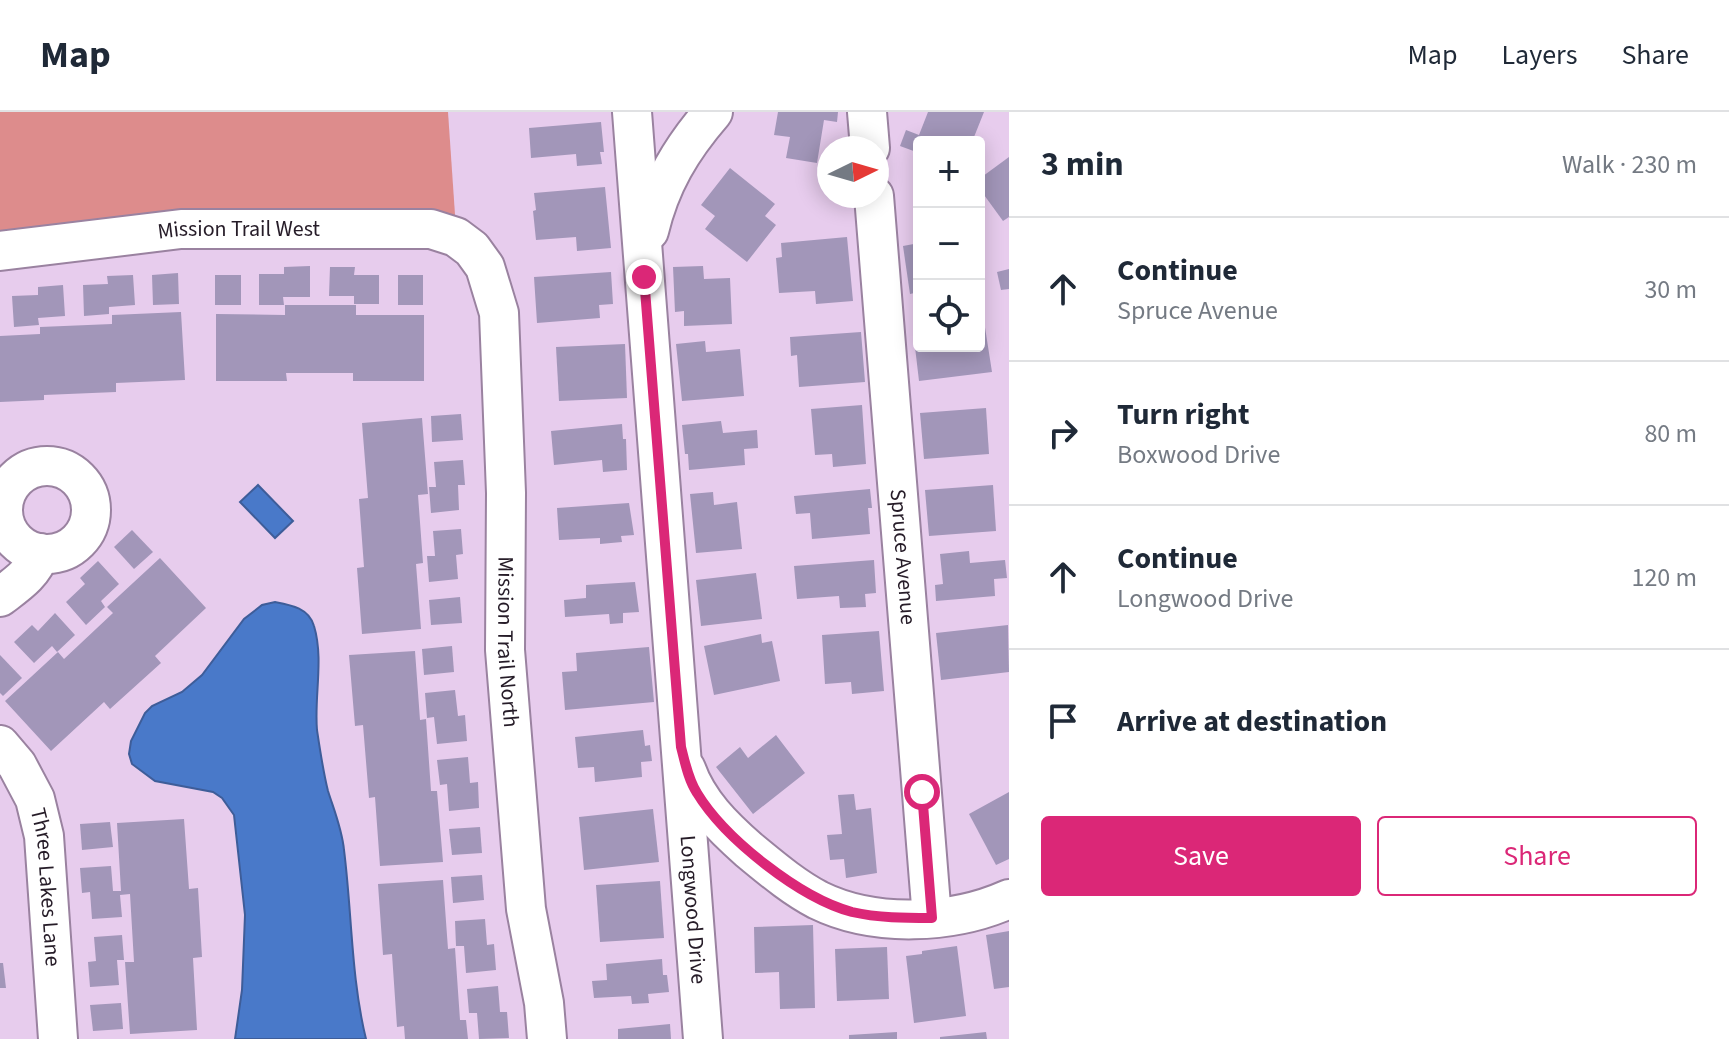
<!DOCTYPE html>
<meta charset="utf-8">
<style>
:root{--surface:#fff;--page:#f2f2f3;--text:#1f2937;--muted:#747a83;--line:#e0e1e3;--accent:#db2777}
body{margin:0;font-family:"Source Sans 3",sans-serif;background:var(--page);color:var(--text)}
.controls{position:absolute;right:24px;top:24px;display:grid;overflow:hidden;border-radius:8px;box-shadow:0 4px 20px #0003}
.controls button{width:72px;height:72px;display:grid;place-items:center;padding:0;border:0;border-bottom:2px solid var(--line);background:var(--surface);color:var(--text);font:40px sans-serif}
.compass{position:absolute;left:817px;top:24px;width:72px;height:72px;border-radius:50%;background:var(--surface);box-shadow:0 4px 20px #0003;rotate:85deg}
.stop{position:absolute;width:24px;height:24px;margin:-18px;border:6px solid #db2777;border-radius:50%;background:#fff}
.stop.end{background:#db2777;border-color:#fff;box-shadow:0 2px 8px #0008}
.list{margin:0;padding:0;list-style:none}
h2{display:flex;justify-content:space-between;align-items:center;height:104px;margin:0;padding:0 32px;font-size:34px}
h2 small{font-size:26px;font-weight:400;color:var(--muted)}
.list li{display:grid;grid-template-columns:52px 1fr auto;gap:24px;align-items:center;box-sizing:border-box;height:144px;padding:0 32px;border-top:2px solid var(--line)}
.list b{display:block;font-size:30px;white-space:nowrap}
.list p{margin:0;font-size:26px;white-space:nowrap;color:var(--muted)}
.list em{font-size:26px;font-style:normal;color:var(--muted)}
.actions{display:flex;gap:16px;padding:24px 32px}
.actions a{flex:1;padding:18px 0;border:2px solid var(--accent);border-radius:8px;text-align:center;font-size:28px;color:var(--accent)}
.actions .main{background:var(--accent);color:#fff}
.icon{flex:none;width:44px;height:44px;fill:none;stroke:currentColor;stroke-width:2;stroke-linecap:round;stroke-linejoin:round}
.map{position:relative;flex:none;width:1009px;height:927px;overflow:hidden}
header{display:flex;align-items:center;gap:48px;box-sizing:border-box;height:112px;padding:0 40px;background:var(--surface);border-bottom:2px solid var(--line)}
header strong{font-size:38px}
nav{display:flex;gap:44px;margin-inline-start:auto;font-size:28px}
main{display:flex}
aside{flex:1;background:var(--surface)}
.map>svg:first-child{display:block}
.green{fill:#dd8c8c}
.water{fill:#4979c9;stroke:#3e5d99;stroke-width:2}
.building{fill:#a296b9}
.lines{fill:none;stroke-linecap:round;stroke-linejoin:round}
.minor-casing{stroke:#9a82a0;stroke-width:42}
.minor{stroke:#fff;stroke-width:38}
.route{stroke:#db2777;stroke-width:10}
.labels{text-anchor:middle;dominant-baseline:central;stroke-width:7;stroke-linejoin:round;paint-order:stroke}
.street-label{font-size:22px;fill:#261c28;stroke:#e7cced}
</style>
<header>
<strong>Map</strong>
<nav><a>Map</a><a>Layers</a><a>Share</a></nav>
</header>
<main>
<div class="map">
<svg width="1009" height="927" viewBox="0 0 1009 927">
<rect width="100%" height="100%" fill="#e7cced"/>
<polygon class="green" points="0,0 448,0 457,132 0,137"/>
<g class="water">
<polygon points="258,373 293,409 275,426 240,390"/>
<path d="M275 490C291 493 309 496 314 514 324 547 314 585 317 618 320 638 323 659 328 679 334 698 342 717 344 738 352 801 351 866 366 927H235L242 878 245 803 234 703 222 686 213 680 155 669 132 652 129 642 131 629 145 601 152 594 182 580 202 563 244 507 262 493Z"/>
</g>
<g class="building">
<polygon points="778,0 838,0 837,10 824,8 817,51 786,46 790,25 774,23"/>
<polygon points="928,0 984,0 972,30 919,30 919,41 900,34 906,18 919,23"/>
<polygon points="601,10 604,40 600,40 602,52 577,54 576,42 531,46 529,16"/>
<polygon points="1009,45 1009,105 1003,109 979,76 979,67"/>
<polygon points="730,56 775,92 765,104 776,113 747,150 705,117 715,104 701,93"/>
<polygon points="605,75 611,136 577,139 576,125 536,128 533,99 536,98 534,81"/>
<polygon points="847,125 853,189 816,192 815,179 779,181 776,146 782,145 781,131"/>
<polygon points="919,131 919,180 910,182 903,134"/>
<polygon points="310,154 310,185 283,185 284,193 259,193 259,162 284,162 284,155"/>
<polygon points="703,154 704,167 730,166 732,212 684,214 684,199 675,200 673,155"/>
<polygon points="330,155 355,155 354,163 379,163 379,192 354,192 354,184 329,184"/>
<polygon points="1009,157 1009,177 1001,178 997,160"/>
<polygon points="611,160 613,192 599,193 600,206 537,211 534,165"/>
<polygon points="178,161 179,192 153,193 152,163"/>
<polygon points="133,163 135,193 109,195 109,202 84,204 83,173 108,172 107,164"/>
<rect x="215" y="163" width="26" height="30"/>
<rect x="398" y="163" width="25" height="30"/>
<polygon points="63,173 65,204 38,206 39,213 14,215 12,184 38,183 38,175"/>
<polygon points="285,193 356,193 356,203 424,203 424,269 353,269 353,261 286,261 287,269 216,269 216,202 285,203"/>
<polygon points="181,200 185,268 116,271 116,280 44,283 44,288 0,290 0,224 40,222 40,215 112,212 112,203"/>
<polygon points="984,209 992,260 919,269 913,218 919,217 919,234 979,234 979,210"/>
<polygon points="861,220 865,270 799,275 797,243 791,244 790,225"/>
<polygon points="705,229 706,240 740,237 744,284 682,289 676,232"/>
<polygon points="625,232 627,286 559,289 556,235"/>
<polygon points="862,293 866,352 833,355 832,342 815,343 811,297"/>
<polygon points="986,296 989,342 924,347 920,301"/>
<polygon points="461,302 463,328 432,330 431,304"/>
<polygon points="422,306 428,382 418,383 423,451 416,452 421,517 362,522 357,456 364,455 359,387 368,386 362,311"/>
<polygon points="721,309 723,321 757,318 758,336 744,337 745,353 689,358 688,342 685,342 682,313"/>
<polygon points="622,312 623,327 626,327 627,358 603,360 602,348 554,353 551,319"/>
<polygon points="463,348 465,373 458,373 459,398 431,401 429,375 436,375 434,350"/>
<polygon points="993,373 996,419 929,424 925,378"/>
<polygon points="870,377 872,396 868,396 870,422 812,427 810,401 796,402 794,384"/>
<polygon points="713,380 714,393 737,390 742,437 696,441 690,382"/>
<polygon points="629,391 634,423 621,424 622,430 600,432 600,426 559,428 557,396"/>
<polygon points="461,417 463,442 456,443 458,467 429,470 427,444 435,444 433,419"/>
<polygon points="132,418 153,440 134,457 114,435"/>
<polygon points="969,439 970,451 1005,448 1007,466 994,467 995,484 936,489 935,473 943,472 940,442"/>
<polygon points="160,446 206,496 155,544 161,551 110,597 104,590 51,639 5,589 58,540 64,547 113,501 107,495"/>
<polygon points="874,448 876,481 865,482 866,495 840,496 839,484 797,487 794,454"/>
<polygon points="98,449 119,472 101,489 105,495 86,513 66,490 85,472 80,466"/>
<polygon points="756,461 762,507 701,514 696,468"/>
<polygon points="635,470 639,500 623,501 623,511 610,512 609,502 565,505 564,488 586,486 586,473"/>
<polygon points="460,485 462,511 431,513 429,488"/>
<polygon points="55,501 75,523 57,540 52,534 34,551 14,530 32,513 38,519"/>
<polygon points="1008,513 1009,560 941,568 936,521"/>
<polygon points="879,519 884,579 852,582 851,570 825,572 822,523"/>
<polygon points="761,522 762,531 772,529 780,569 714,583 704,534"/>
<polygon points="452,534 454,560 424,563 422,537"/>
<polygon points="649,535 654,590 565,598 562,560 577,559 576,541"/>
<polygon points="415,539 420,608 426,607 431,679 437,679 443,750 380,754 375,685 369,686 363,613 355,614 349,543"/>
<polygon points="0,543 22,566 3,584 0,581"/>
<polygon points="455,578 458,604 465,603 467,629 437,632 434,605 427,606 425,581"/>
<polygon points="643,618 645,634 650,633 652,649 641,650 642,665 595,670 594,655 578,656 575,625"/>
<polygon points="776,623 805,661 753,702 716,655 740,635 748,646"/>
<polygon points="468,645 470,671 478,670 479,696 449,699 447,672 440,673 437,648"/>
<polygon points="1009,680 1009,747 996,753 969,702"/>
<polygon points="854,682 856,698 871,696 877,761 846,766 844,747 830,748 827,723 842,722 838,683"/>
<polygon points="653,697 659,750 584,758 579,705"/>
<polygon points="184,707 189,777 198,776 202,845 193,846 197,918 130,922 125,850 134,850 130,782 120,783 122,805 92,807 90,780 82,781 80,756 111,754 113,779 121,779 117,711"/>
<polygon points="110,710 113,735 82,738 80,712"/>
<polygon points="480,715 482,741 452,743 449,717"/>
<polygon points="482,763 484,788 453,791 451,765"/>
<polygon points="443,768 448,837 455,836 460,908 466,908 468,927 405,927 404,914 397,915 392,842 383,843 378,772"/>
<polygon points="660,769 664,826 600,830 596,773"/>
<polygon points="485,807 487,833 494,832 496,858 466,861 464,834 456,834 455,809"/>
<polygon points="813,813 815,896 780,897 779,860 755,861 754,815"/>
<polygon points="1009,819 1009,875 994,877 986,823"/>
<polygon points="122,823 124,848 117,848 119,873 90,875 88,850 96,849 94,825"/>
<polygon points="957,834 966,904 914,911 906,844 922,842 922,839"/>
<polygon points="887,835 889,887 837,889 835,837"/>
<polygon points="662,847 663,863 667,863 669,880 648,882 649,891 632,892 631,884 594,886 592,869 607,868 606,852"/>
<polygon points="0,851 3,851 6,876 0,876"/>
<polygon points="498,874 500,900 507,900 509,926 479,927 477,901 469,901 467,877"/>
<polygon points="121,891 123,917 93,919 90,893"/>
<polygon points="670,912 671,927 618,927 618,917"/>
<polygon points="897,920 897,927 849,927 849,923"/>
<polygon points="986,920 987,927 940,927 940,925"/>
</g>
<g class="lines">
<defs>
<g id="minor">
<path id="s1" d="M632 0 703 927"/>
<polyline points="867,0 870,36"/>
<path id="s2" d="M874 84 932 806"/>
<path d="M649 119C660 72 681 37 713 0"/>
<path id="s3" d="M0 139 181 117H431L456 125 472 137 485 155 499 201 506 381 505 538 526 797 544 891 547 927"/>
<circle cx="47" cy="398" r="44"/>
<path d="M0 485C17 472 33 462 40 441"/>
<path id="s4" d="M0 633 17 653 35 687 44 724 58 927"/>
<path d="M686 657C698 691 723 715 749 738 771 756 793 775 818 788 875 816 953 812 1009 787"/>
</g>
</defs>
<use href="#minor" class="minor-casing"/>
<use href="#minor" class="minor"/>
</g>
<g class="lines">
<path class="route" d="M644 165 681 635C685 650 688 667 697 681 725 727 800 786 852 800 878 806 905 806 932 806L922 680"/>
</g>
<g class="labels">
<g class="street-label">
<text stroke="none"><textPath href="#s3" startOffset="240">Mission Trail West</textPath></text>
<text stroke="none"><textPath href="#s2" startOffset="362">Spruce Avenue</textPath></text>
<text stroke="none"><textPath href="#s3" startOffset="878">Mission Trail North</textPath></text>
<text stroke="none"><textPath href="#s4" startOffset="154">Three Lakes Lane</textPath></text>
<text stroke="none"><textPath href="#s1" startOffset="800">Longwood Drive</textPath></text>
</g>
</g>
</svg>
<div class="controls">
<button>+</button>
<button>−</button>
<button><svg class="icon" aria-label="locate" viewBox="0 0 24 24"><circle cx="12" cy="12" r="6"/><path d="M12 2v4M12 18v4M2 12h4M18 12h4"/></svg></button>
</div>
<svg class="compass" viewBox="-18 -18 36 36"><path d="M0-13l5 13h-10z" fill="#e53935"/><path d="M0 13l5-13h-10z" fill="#747a83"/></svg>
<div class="stop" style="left:922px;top:680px"></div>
<div class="stop end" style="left:644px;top:165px"></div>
</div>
<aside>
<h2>3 min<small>Walk · 230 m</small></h2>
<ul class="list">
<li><svg class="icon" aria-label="ahead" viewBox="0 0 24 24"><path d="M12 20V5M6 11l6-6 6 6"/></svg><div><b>Continue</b><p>Spruce Avenue</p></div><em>30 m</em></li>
<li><svg class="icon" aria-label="right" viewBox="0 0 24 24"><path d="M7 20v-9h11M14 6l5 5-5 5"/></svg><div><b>Turn right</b><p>Boxwood Drive</p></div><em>80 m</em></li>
<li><svg class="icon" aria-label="ahead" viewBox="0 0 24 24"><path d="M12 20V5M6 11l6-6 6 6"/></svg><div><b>Continue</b><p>Longwood Drive</p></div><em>120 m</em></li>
<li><svg class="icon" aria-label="arrive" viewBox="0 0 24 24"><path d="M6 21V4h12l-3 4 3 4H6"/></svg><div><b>Arrive at destination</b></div></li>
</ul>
<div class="actions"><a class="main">Save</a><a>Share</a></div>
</aside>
</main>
